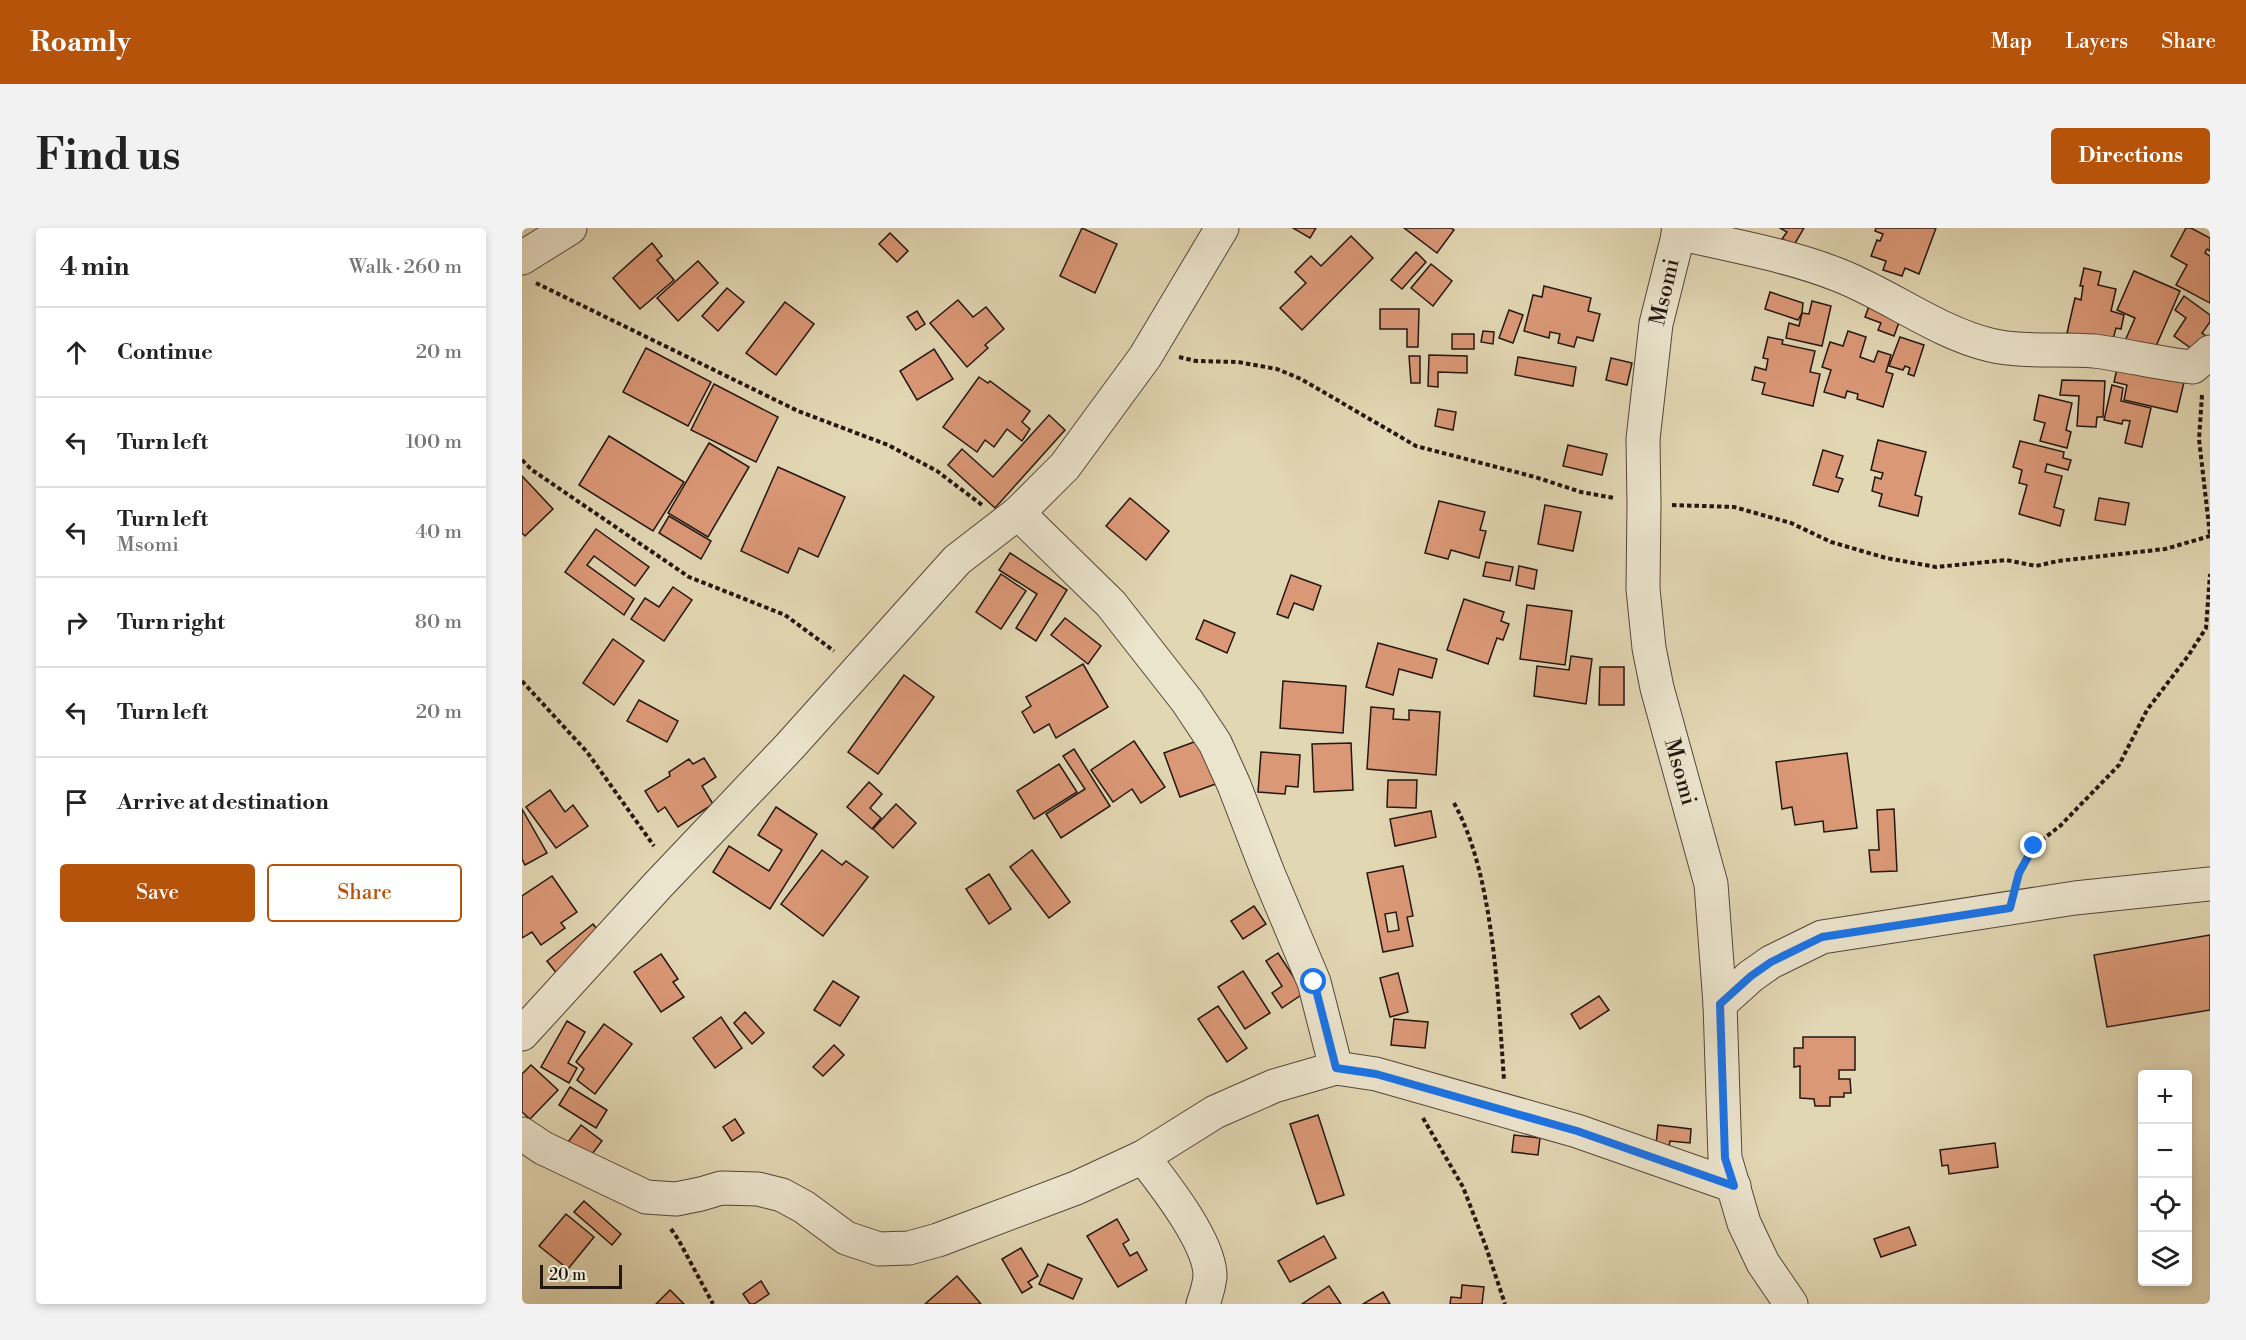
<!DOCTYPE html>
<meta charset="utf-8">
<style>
:root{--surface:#fff;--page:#f2f2f2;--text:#222;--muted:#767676;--line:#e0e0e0;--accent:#b45309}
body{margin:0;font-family:"Libre Bodoni",serif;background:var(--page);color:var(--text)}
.controls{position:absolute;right:18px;bottom:18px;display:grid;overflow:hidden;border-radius:6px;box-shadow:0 3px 9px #0003}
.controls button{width:54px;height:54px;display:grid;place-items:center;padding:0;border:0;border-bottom:2px solid var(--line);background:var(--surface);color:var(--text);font:30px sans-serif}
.scale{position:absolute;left:18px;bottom:15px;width:82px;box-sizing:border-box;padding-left:6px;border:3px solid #241611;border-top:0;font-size:16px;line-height:21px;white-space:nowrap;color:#241611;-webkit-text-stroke:4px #ece5ce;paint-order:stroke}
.stop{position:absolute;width:18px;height:18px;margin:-14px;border:4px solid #1a73e8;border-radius:50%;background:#fff}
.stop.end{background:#1a73e8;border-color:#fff;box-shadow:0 2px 6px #0008}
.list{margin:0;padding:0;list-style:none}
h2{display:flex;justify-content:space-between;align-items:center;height:78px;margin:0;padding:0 24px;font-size:26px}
h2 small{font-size:20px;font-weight:400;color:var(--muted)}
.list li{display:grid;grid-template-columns:39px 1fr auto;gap:18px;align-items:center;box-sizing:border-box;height:90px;padding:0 24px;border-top:2px solid var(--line)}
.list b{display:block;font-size:22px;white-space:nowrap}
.list p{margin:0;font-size:20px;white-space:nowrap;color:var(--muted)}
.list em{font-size:20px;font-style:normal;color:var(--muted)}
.actions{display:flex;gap:12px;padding:18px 24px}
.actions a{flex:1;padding:14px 0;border:2px solid var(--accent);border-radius:6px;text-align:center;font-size:21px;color:var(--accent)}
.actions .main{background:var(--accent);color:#fff}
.icon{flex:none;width:33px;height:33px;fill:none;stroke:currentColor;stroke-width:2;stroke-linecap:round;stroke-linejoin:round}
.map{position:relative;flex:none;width:1688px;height:1076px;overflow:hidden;border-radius:6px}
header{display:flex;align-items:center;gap:36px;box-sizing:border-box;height:84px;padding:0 30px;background:var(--accent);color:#fff}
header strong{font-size:28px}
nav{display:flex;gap:33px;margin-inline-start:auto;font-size:21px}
.intro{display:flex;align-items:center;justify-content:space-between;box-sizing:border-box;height:144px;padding:0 36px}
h1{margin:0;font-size:42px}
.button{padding:15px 27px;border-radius:6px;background:var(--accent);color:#fff;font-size:21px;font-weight:700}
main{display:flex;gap:36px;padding:0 36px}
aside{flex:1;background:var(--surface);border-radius:6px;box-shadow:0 3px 9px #0003}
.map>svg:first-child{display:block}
.building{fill:#db9877;stroke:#241611;stroke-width:1.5;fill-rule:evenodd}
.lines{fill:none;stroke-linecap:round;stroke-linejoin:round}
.minor-casing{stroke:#54463a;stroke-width:35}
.path{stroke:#241611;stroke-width:4;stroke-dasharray:4.5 3;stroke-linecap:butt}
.minor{stroke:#ece5ce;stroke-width:33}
.route{stroke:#1a73e8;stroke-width:8}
.labels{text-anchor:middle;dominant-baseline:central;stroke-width:4.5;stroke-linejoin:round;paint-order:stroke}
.street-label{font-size:22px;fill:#241611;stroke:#ece5ce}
</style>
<header>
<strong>Roamly</strong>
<nav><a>Map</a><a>Layers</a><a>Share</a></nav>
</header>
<div class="intro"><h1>Find us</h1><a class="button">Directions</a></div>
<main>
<aside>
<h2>4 min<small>Walk · 260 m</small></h2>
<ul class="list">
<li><svg class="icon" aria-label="ahead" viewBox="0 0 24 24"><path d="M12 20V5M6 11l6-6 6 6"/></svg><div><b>Continue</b></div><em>20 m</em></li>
<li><svg class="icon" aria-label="left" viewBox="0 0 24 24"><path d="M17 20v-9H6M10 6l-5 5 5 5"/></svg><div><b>Turn left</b></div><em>100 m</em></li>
<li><svg class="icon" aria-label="left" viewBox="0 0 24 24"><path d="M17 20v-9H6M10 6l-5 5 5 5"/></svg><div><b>Turn left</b><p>Msomi</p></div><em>40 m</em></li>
<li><svg class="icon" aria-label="right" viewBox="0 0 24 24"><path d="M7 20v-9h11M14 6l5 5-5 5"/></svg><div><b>Turn right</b></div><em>80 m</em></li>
<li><svg class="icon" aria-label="left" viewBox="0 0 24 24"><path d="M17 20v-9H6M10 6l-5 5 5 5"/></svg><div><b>Turn left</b></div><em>20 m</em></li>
<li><svg class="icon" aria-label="arrive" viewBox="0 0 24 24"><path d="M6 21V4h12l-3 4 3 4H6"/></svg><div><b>Arrive at destination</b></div></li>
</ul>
<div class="actions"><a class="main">Save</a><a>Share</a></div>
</aside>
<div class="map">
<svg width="1688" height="1076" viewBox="0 0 1688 1076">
<rect width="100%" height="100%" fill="#e2d7b3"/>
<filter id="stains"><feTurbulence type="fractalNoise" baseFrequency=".00333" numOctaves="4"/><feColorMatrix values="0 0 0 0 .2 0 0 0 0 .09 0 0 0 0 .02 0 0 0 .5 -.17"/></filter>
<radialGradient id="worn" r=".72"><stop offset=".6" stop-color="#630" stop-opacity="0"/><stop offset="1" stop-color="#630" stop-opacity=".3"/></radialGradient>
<g class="building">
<polygon points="560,0 595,16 573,65 538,48"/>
<polygon points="771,0 794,0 788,10"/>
<polygon points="882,0 929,0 932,2 915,25"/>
<polygon points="1258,0 1282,0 1272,17 1260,11 1265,4"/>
<polygon points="1354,0 1414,0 1397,46 1383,40 1380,48 1361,42 1364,33 1349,28 1355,12 1358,13 1361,6 1353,3"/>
<polygon points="1664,0 1669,0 1688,10 1688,23 1685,21 1683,25 1688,28 1688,75 1654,57 1665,37 1649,28"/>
<polygon points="368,5 386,23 375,34 357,16"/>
<polygon points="829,8 851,30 780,102 758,80 784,55 773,44 789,28 799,38"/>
<polygon points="130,15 140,28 135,32 152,52 118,81 91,50"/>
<polygon points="894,24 904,34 880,61 869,52"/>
<polygon points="176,33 196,55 156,93 135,70"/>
<polygon points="909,36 930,53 911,78 889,60"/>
<polygon points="1562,40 1579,44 1576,57 1594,61 1589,83 1602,87 1599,101 1594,100 1590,115 1545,105 1553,70 1559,72 1561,58 1558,58"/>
<polygon points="1612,43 1658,63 1631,125 1603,113 1613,90 1595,82"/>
<polygon points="1022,58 1069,70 1066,83 1078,86 1071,113 1055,109 1052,119 1036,115 1038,106 1028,104 1027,110 1002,103 1011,67 1020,69"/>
<polygon points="205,60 222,74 196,103 180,88"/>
<polygon points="1248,64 1281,75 1280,85 1276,92 1243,81"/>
<polygon points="1662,68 1688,87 1688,94 1680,105 1688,111 1677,126 1652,108 1664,90 1653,82"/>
<polygon points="1350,70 1382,81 1372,108 1356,102 1359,95 1343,89"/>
<polygon points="436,72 451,89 464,79 482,101 463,117 466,120 445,139 408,95"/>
<polygon points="1290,73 1309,78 1300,118 1264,110 1267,95 1277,98 1280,85 1287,86"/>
<polygon points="263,74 292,96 254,147 224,125"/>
<polygon points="858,81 897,81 896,119 885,119 885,101 858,101"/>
<polygon points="987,82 1001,87 991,115 977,110"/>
<polygon points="395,83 403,96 394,102 385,89"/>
<polygon points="961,103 972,104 971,116 959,114"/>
<polygon points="1326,103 1344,109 1338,129 1352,134 1356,123 1369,127 1364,144 1371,146 1361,179 1335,171 1336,166 1325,163 1323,170 1302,164 1309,142 1300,139 1308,114 1321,118"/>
<rect x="930" y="106" width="22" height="15"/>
<polygon points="1246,109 1261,112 1260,116 1293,123 1288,144 1298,146 1291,178 1240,166 1243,155 1230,152 1233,139 1244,142 1246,131 1241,130"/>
<polygon points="1378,109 1402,117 1392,148 1386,146 1388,140 1383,138 1381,142 1367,138"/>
<polygon points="124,120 189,154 166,198 101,164"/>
<polygon points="412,121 431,151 395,172 378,143"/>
<polygon points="907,127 945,128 945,145 916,144 916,159 906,158"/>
<polygon points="887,128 898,128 898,155 889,155"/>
<polygon points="996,129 1054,139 1051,158 993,147"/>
<polygon points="1089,130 1110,135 1105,157 1084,152"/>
<polygon points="1597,132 1662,154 1655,184 1602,172 1605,157 1592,154"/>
<polygon points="457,149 466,155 468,153 508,183 500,194 508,201 500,213 485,201 472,219 463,212 455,224 421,199"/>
<polygon points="1540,152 1583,153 1581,189 1575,189 1574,199 1555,198 1557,168 1538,167"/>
<polygon points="192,156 256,189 234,234 169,202"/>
<polygon points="1590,157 1601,160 1599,173 1629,180 1620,219 1603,215 1608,193 1601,192 1600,196 1582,192"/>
<polygon points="1517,167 1550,175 1544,202 1549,204 1545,220 1518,213 1523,195 1512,192"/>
<polygon points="916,181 934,184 931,202 913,198"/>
<polygon points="527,187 543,202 473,280 426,237 440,221 471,249"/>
<polygon points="87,208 162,254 131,303 57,257"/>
<polygon points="1356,212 1404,224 1393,267 1400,269 1396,288 1357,278 1360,266 1350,263 1353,249 1359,251 1361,245 1349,242"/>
<polygon points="1498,213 1542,224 1541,230 1549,232 1546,242 1525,236 1523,244 1540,248 1532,279 1542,282 1538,298 1497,286 1505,257 1497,255 1500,242 1491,239"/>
<polygon points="187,215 227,239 186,309 146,285"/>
<polygon points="1046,217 1085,226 1080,247 1041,238"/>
<polygon points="1301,222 1321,228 1314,249 1321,251 1316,264 1291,257"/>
<polygon points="256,239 323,269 296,329 277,320 266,345 219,323"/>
<polygon points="0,248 31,281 3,308 0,305"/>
<polygon points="608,270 647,303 624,332 584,298"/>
<polygon points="1577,270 1607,275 1603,297 1573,292"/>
<polygon points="917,273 963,284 958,302 964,303 957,330 929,322 926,331 903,325"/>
<polygon points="1023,277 1059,284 1051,323 1016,316"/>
<polygon points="147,288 189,313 179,331 137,305"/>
<polygon points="74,301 127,339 113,358 72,328 65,337 112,371 102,387 43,344"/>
<polygon points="488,325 545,362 514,413 494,400 515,366 477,342"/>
<polygon points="964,334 991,339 988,353 961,348"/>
<polygon points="997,338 1015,342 1012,361 994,357"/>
<polygon points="479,346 504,363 479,401 454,384"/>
<polygon points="769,347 799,358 791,382 772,375 766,390 755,386"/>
<polygon points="151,359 170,372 142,413 109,391 123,370 137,379"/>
<polygon points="942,371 982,384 979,393 987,396 981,412 975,410 966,436 925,422"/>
<polygon points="1005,377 1050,383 1043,437 998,431"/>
<polygon points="543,390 579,418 566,436 529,407"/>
<polygon points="682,392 713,405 705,425 674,411"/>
<polygon points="91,411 122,433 92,477 61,455"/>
<polygon points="856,415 915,431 910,450 877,441 871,467 844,459"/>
<polygon points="1049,428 1070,431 1064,476 1012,468 1015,438 1047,442"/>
<polygon points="561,436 586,479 534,510 527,496 512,505 500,484 509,478 504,469"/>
<polygon points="1078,439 1102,439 1102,477 1077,477"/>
<polygon points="382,447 412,469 356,546 326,524"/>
<polygon points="761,453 824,458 821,505 758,500"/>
<polygon points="117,472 156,493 145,514 105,493"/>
<polygon points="849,479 872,481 871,491 887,492 887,482 918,484 914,547 845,541"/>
<polygon points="683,510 699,554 658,569 642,525"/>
<polygon points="612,513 643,559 619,575 610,561 591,574 569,542"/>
<polygon points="829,515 831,562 792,564 790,516"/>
<polygon points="552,521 588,578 539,610 524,586 563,561 541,528"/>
<polygon points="739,524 778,527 776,559 764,558 763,566 736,564"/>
<polygon points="1325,525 1335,600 1302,604 1301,593 1273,597 1270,579 1260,581 1254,534"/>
<polygon points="182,530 194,549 180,558 191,576 156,599 143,579 136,584 123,563 148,548 147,544 167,531 171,536"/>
<polygon points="537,536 555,564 512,591 495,563"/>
<polygon points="866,552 895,552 894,580 865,579"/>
<polygon points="347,554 360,566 348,580 359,590 350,601 325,579"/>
<polygon points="28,562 43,584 51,577 66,598 34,620 4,579"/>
<polygon points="374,576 394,595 371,620 351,601"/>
<polygon points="254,579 295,606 248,681 191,644 207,618 247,643 260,622 236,607"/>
<polygon points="0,581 25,625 3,637 0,631"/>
<polygon points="1372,581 1375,643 1349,644 1347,622 1357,622 1355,582"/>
<polygon points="909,583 914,609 873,618 868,591"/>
<polygon points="300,622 320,637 324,633 346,649 301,708 259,676"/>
<polygon points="510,622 548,674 527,690 488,639"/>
<path d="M881 638 891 688 885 689 891 718 861 724 845 645ZM874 684 877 702 866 704 863 686Z"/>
<polygon points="467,646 489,681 467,696 444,661"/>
<polygon points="30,648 55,684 39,695 43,700 19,717 10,704 0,710 0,668"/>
<polygon points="732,678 744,696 721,711 709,693"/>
<polygon points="71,696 82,710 36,747 25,733"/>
<polygon points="1688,707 1688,782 1585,799 1572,727"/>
<polygon points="756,725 782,765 760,780 750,765 760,758 744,733"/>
<polygon points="139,726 156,751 151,754 162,769 139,784 112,744"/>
<polygon points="721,743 748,785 723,801 696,759"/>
<polygon points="876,745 886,784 868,789 858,750"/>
<polygon points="311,753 337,769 318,798 292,782"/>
<polygon points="1077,768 1087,782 1058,801 1049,786"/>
<polygon points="696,778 725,820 705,834 676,791"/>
<polygon points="223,784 242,805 230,816 212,795"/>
<polygon points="199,789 220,820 193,840 171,810"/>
<polygon points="872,791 906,794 903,820 869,817"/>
<polygon points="45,793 63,804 46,835 55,840 47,855 19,839"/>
<polygon points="82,796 110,816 73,866 55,852 62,841 54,834"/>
<polygon points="1281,809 1333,809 1333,842 1317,842 1317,851 1328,851 1329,865 1322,865 1322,869 1308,869 1308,878 1293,878 1292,871 1278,870 1278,838 1272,839 1272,820 1281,820"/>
<polygon points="312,817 322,827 301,848 291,839"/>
<polygon points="9,837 36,862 8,891 0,884 0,846"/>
<polygon points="48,859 85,882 74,900 37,877"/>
<polygon points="796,887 822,967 795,976 768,896"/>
<polygon points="213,891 222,905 210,913 201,899"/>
<polygon points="59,897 80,913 67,930 46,914"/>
<polygon points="1136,897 1169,901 1168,915 1148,913 1147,919 1134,917"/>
<polygon points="992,907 1018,910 1016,927 990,924"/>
<polygon points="1473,915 1476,939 1427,946 1426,937 1420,938 1418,922"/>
<polygon points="62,973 99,1006 90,1017 52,984"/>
<polygon points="44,986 72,1009 46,1041 17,1018"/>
<polygon points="595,991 607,1012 601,1016 608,1028 615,1024 625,1042 596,1059 565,1008"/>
<polygon points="1387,999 1394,1017 1359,1029 1352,1011"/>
<polygon points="802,1008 814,1030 768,1054 756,1033"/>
<polygon points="499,1020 516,1048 506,1054 510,1059 500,1065 480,1031"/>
<polygon points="526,1036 560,1051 551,1071 517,1056"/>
<polygon points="435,1048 459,1076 403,1076"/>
<polygon points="239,1053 247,1066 232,1076 228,1076 221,1066"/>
<polygon points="940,1057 962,1059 960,1076 928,1076 929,1069 939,1070"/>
<polygon points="807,1058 819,1076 780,1076"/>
<polygon points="148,1062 162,1076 134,1076"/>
<polygon points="861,1064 868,1076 841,1076"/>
</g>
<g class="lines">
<defs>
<g id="minor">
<polyline points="1158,0 1134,96 1121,211 1122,276 1121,361 1127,420 1135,460 1189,656 1198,776 1203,930 1222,995 1241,1035 1269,1076"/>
<path d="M1156 5C1211 18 1267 27 1319 48 1369 68 1415 104 1468 117 1502 125 1537 120 1572 123 1605 127 1637 136 1671 139L1688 124"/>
<polyline points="0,30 48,0"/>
<polyline points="496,285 589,376 665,473 693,515 712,557 746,645 792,754 814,840"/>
<polyline points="1198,776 1229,748 1249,734 1300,709 1553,670 1688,656"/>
<polyline points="0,806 136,657 268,518 435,332 496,285 543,238 623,129 700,0"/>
<polyline points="0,906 21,920 124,969 154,971 179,966 199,960 236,961 260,967 282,979 324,1010 357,1021 387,1020 416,1012 554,960 621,929 693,884 752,858 814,840 854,846 1055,903 1212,958"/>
<path d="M621 929C641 955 689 1015 688 1049 687 1057 684 1068 681 1076"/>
</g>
</defs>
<use href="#minor" class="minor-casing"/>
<g class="path">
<polyline points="14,55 276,183 366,217 415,243 460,277"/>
<polyline points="657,129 674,133 716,134 755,141 779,151 894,218 1013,249 1059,264 1092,270"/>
<polyline points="1680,167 1677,211 1688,307"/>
<polyline points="0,232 10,242 167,349 263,387 312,423"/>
<polyline points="1150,277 1212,279 1269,295 1309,314 1364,330 1414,339 1484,332 1514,338 1536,333 1643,321 1688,308"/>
<polyline points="0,453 65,524 132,618"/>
<path d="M932 575C972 647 976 770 982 852"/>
<polyline points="1496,650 1512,618 1538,598 1597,537 1625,482 1666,428 1684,400 1688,346"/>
<polyline points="901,890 941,959 964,1019 983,1076"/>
<polyline points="149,1001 156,1011 191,1076"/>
</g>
<use href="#minor" class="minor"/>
</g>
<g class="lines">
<polyline class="route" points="792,754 814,840 854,846 1055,903 1212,958 1203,930 1198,776 1229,748 1249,734 1300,709 1488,680 1497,645 1512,618"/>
</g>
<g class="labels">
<g class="street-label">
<text transform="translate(1143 64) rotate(-77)">Msomi</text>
<text transform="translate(1158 544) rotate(74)">Msomi</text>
</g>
</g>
<rect width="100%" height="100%" filter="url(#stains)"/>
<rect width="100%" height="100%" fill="url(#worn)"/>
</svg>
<div class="controls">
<button>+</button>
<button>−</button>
<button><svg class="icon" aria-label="locate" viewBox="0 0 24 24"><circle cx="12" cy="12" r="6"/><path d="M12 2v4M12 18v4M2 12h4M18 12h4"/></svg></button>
<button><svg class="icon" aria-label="layers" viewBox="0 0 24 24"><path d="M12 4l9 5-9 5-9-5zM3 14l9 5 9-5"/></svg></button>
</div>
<div class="scale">20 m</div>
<div class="stop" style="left:792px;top:754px"></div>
<div class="stop end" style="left:1512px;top:618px"></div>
</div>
</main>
